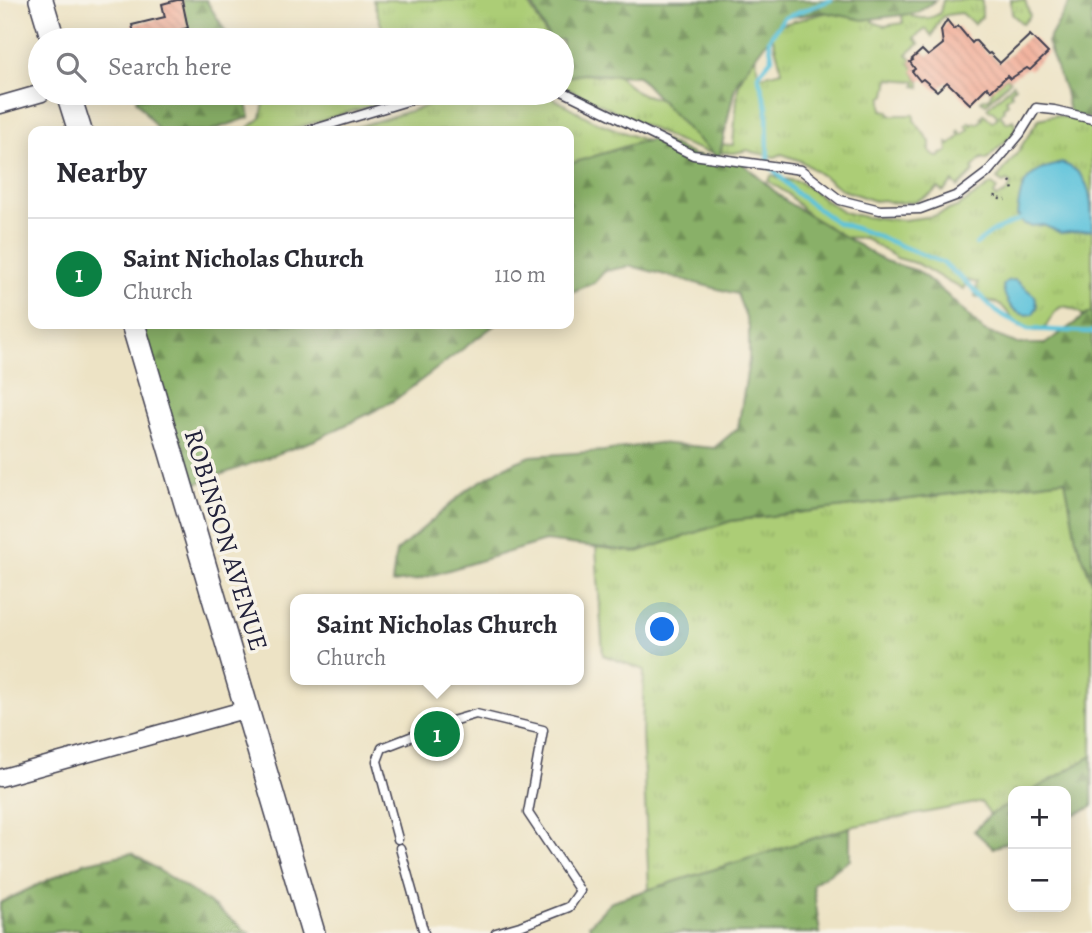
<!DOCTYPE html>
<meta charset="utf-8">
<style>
:root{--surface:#fff;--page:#f7f7f7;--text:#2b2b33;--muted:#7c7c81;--line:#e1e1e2;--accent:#0b8043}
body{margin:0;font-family:Alegreya,serif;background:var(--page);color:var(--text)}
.controls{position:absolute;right:21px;bottom:21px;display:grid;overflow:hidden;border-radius:14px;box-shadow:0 4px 18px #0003}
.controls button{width:63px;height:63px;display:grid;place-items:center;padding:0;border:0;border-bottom:2px solid var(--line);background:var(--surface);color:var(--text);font:35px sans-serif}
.you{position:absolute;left:663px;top:630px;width:24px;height:24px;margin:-18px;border:5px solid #fff;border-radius:50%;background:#1a73e8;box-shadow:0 0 0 10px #1a73e833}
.badge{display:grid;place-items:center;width:46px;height:46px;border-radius:50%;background:var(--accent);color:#fff;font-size:23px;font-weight:700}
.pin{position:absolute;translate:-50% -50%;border:4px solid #fff;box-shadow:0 2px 7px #0006}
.popup{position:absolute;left:290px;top:594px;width:294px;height:91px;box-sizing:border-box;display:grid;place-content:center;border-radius:14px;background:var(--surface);filter:drop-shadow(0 2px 5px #0005);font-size:23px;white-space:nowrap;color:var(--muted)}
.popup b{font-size:26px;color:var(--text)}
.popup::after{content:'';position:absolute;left:50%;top:100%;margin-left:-14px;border:14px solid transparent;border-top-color:var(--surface)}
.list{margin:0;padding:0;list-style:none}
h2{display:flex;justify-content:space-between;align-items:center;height:91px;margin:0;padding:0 28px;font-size:30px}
h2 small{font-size:23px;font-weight:400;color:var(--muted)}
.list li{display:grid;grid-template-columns:46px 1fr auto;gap:21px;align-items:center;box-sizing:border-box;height:112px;padding:0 28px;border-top:2px solid var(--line)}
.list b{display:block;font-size:26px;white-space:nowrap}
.list p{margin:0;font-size:23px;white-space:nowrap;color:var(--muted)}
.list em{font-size:23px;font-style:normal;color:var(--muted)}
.icon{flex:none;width:38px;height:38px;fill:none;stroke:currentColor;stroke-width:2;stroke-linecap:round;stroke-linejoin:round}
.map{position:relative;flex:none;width:1092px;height:933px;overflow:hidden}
.search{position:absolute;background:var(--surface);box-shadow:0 4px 18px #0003;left:28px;top:28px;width:546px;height:77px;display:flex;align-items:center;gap:18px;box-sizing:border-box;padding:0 24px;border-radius:38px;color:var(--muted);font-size:26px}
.panel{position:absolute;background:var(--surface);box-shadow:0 4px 18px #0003;left:28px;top:126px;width:546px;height:203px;border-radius:14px}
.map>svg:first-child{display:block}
.grass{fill:url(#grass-tufts);stroke:#677858;stroke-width:2}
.forest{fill:url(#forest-firs);stroke:#566951;stroke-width:2}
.water{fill:#5dc3db;stroke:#40728b;stroke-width:2}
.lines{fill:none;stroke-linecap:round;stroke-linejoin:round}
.stream{stroke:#5dc3db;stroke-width:4.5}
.building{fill:url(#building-back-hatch)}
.service-casing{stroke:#403f50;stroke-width:11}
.minor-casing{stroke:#403f50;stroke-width:19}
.secondary-casing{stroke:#403f50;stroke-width:26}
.path{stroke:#403f50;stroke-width:2.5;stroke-dasharray:2 5;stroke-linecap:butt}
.service{stroke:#fff;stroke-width:8}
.minor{stroke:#fff;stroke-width:16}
.secondary{stroke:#fff;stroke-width:23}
.labels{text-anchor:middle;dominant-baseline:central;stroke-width:7;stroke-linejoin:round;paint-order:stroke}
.street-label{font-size:26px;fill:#22223b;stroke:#f7f3e8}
</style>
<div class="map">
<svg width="1092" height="933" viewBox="0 0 1092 933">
<defs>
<pattern id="grass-tufts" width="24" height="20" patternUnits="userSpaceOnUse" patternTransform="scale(1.75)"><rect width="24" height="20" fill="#accd76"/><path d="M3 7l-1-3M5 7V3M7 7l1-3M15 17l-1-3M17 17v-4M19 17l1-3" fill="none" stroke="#94b067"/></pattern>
<pattern id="forest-firs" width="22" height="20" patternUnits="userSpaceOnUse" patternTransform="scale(1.75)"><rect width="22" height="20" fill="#89b067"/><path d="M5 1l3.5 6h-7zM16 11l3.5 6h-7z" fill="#708f56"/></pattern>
<pattern id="building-back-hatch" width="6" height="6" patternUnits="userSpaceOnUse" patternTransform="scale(1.75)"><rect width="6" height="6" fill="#f2ac96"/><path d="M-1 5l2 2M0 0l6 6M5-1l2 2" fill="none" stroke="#cf9482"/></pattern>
</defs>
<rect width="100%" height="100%" fill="#f7f3e8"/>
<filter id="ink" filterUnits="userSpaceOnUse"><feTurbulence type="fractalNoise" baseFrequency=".0143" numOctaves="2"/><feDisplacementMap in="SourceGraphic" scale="14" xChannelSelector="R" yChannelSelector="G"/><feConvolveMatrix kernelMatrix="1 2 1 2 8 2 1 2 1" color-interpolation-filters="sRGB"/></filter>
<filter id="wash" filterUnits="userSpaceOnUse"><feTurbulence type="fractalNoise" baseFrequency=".00686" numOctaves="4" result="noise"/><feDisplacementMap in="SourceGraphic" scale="28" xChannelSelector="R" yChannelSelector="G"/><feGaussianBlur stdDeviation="1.57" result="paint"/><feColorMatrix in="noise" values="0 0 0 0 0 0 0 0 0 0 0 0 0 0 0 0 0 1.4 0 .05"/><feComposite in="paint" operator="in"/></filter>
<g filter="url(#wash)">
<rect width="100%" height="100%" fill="#ede3c5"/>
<g class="grass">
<polygon points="373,0 527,0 549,40 386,40"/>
<path d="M943 0H982V17L980 18 974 24 962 13C938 15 941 16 932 36L926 29 914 38 919 44 907 54 913 60 910 63 915 69 913 72 920 81V87L915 86 916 81 889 79 886 95 882 98V110L889 111V115H914V120L930 142V151L936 157H940L941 154 945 153 948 151 947 143 950 145 960 136 958 133 959 131 963 135 969 129 966 125 969 122 972 125 975 122 977 124 983 119 981 117 984 114 992 122 998 117 992 110 990 111 987 108 1013 84 1015 87 1010 92 1012 94 1006 100 1008 103 1003 108 1004 110 1000 115 1007 123 1013 120 1015 124V132L986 160 982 158 972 168 974 171 958 187 953 182 943 192 938 188 931 194 914 202 894 203 883 200 875 201 843 190 801 161 782 154 775 157 752 152 748 150 734 153 707 152 679 142 562 86V62L568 73 618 76 638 93 659 99 678 109 717 144 733 145 738 87 751 55 756 58 758 72 762 76 782 71 772 35 779 25 867 2 873 22 884 26 903 23 901 9 910 4 911 16C923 19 929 20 940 13Z"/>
<polygon points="1011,0 1025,0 1030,16 1023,24 1012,14"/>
<path d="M1007 76 1010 81 986 104 981 101 983 99 989 98C992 94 991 90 994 85L996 86Z"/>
<polygon points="278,93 412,93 287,131 250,131 248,128 261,118 265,97"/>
<polygon points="470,93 544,93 594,121 662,147 569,171 569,131 344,131"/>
<path d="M1056 115 1092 124V315L1087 318C1060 298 1059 305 1043 331H1036L1019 326 1004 308 996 303 975 296 978 283 966 280 964 289 950 283 918 264 897 258 864 238 835 237 827 234 788 194 768 181 772 175 778 178 800 182 843 212 865 217 904 220 934 216 959 206 992 184 997 189 994 194 996 197 1005 194 1010 187V183L1007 181 1003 183 997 179 1017 153 1039 119Z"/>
<polygon points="1066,480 1076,539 1092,582 1092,756 1032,791 1013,791 1013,802 990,815 981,802 850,827 649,890 642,732 644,670 603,655 596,547 637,552 731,521"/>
</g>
<g class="forest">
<polygon points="174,0 206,0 231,40 170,40 184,27"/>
<polygon points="530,0 936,0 917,13 863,20 824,12 784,18 746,69 735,87 719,158 740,161 787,202 885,261 918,271 947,295 984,331 1018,344 1045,344 1092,311 1092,582 1076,539 1065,480 731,521 637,552 545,541 416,580 392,583 396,552 468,489 506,466 531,456 604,451 658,443 714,448 738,428 749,360 749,326 737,294 631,266 605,271 594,283 569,293 569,164 636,143 659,138 693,155 718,158 690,132 638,76 583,74 567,77 562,64 562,40 550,40"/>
<polygon points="1071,0 1092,0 1092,119 1069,113 1065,91 1047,42"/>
<polygon points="139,93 245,93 250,117 210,131 159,131 136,100"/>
<polygon points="133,324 496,324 395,400 372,412 315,440 182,489"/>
<polygon points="1092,756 1092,807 1066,818 1066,791 1032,791"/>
<polygon points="1013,802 1013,840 993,848 974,831 990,815"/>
<polygon points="850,827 850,860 813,884 820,933 592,933 589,925 612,901"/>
<polygon points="132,853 208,902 249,933 79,933 80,929 42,933 0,932 0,903 83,863"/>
</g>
<g class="water">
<path d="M1061 163C1092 172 1092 201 1092 230L1061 233 1043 225 1030 226 1022 223 1021 217 1017 216C1019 199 1020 179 1039 171 1046 167 1053 166 1061 163Z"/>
<path d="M1015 280 1035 296 1037 307 1033 314C1015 318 1005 302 1003 286L1007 281Z"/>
</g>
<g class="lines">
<g class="stream">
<polyline points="831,0 784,18 769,39 772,58 758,75 767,107 768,164 796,193 836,222 872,234 943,263 968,284 997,312 1028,329 1092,332"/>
<polyline points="976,244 994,231 1021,219"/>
</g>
</g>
<g id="blocks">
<g class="building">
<polygon points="177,0 182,0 188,28 142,40 136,40 132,25 165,17 162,4"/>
<polygon points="947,20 954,29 958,26 972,43 975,40 988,54 990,53 1000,63 1030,35 1048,53 1030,70 1027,68 1010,79 1007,76 991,91 987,87 970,104 947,82 937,91 923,79 920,81 912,71 915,69 910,62 913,60 912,59 922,50 928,56 943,44 941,30"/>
</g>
</g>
</g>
<g filter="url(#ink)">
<use href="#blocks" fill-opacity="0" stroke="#403f50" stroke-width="2"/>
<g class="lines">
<defs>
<g id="service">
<polyline points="562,91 693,155 801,170 840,200 880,210 920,209 958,195 987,173 1020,134 1036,108 1054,110 1092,119"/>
<polyline points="308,131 434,93"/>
<polyline points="398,839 377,761 382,748 452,721 476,714 543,730 528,813 580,891 569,907 520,926 496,933"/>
<polyline points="400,848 424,933"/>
</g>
<g id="minor">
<polyline points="0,105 42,93"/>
<polyline points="0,778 247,709"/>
</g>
<g id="secondary">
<polyline points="41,0 53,40"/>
<polyline points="68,93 80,131"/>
<polyline points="133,324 313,933"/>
</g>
</defs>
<use href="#service" class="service-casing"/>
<use href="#minor" class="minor-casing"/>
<use href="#secondary" class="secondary-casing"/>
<g class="path">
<polyline points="1010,181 1012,184 1013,193"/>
<polyline points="996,195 995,198 1006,200"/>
</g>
<use href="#service" class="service"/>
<use href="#minor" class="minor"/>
<use href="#secondary" class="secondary"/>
</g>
</g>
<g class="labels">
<g class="street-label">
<text transform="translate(226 540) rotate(73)">ROBINSON AVENUE</text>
</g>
</g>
</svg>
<div class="controls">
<button>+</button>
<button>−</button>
</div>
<div class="you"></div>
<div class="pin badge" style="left:437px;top:734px">1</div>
<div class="popup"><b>Saint Nicholas Church</b>Church</div>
<div class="search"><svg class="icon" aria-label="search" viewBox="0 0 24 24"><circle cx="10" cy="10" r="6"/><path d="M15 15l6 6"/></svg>Search here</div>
<section class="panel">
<h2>Nearby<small></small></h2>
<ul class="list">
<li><span class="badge">1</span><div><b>Saint Nicholas Church</b><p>Church</p></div><em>110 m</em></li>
</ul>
</section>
</div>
